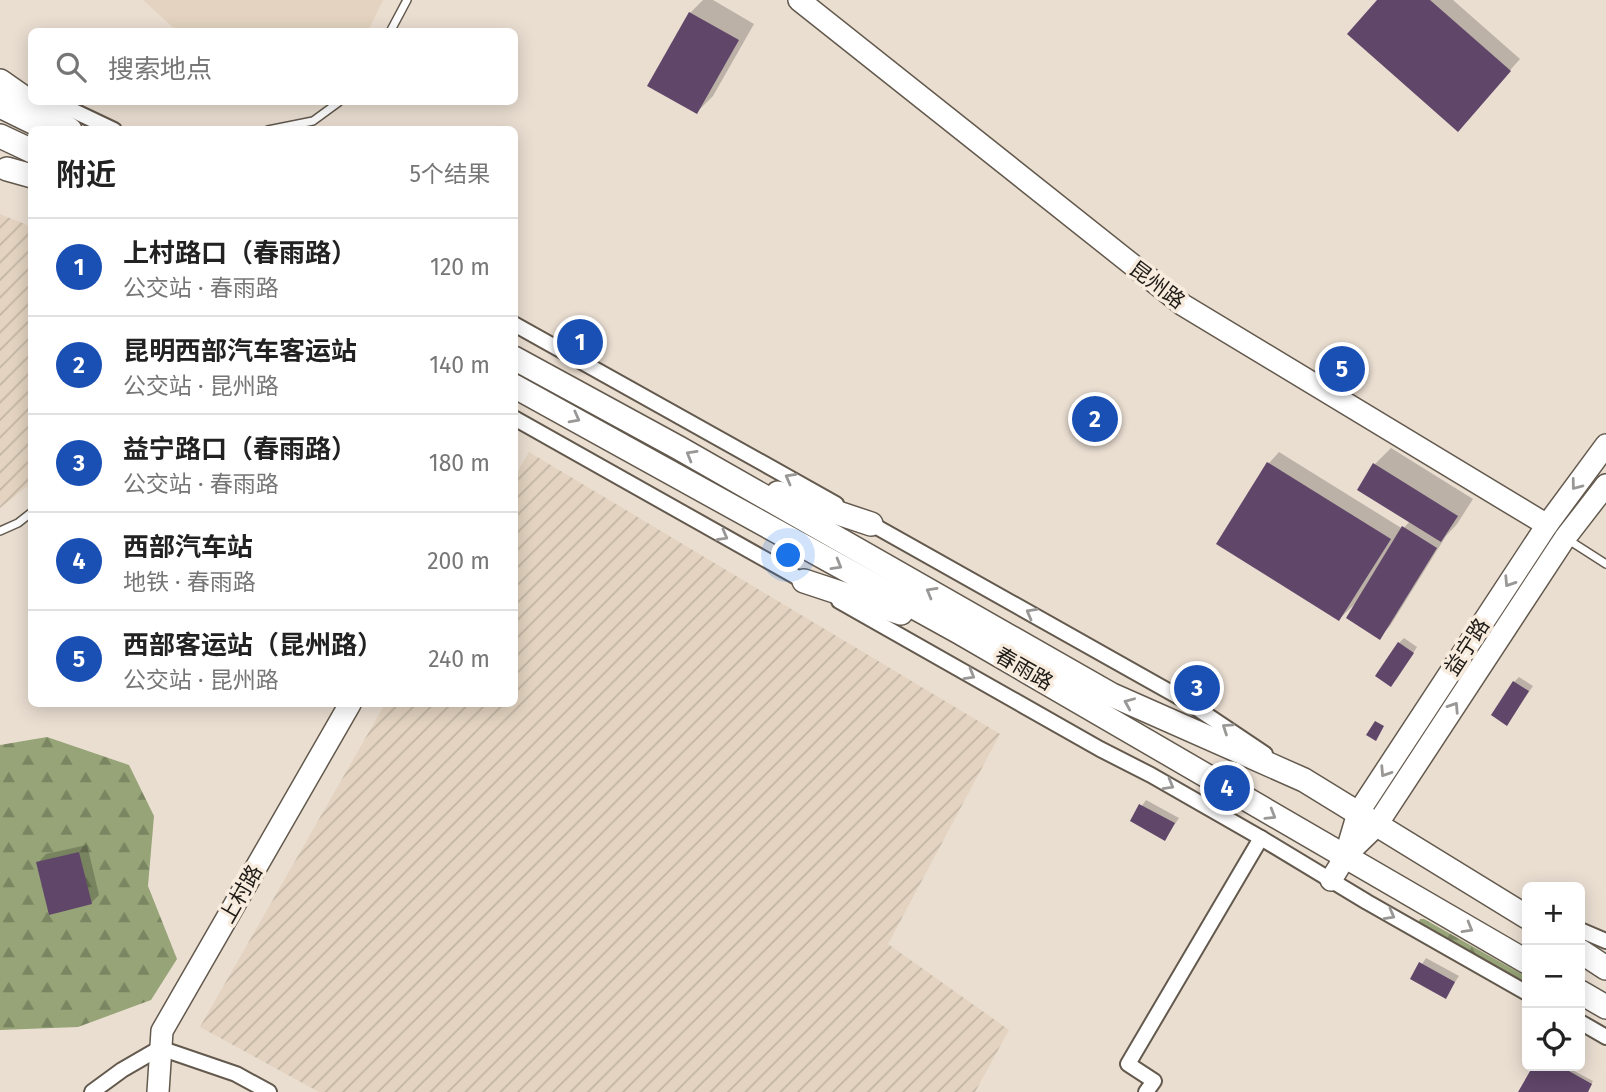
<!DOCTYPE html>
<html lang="zh">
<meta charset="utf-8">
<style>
:root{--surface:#fff;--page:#f6f6f6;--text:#222;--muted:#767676;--line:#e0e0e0;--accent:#b45309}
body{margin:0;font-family:"Fira Sans","Noto Sans SC",sans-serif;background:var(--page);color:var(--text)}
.controls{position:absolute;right:21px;bottom:21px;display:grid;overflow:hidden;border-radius:10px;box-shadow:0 4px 18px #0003}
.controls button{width:63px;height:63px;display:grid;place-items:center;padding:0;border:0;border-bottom:2px solid var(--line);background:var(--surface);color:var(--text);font:35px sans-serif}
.you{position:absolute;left:789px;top:556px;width:24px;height:24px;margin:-18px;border:5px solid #fff;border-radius:50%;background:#1a73e8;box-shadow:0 0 0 10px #1a73e833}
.badge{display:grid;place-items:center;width:46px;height:46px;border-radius:50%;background:var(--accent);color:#fff;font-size:23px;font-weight:700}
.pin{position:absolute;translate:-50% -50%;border:4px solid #fff;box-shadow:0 2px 7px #0006}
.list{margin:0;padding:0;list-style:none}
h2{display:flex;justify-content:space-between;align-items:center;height:91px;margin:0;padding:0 28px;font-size:30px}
h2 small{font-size:23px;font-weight:400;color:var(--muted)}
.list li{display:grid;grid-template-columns:46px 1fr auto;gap:21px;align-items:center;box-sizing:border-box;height:98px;padding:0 28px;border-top:2px solid var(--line)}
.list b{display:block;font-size:26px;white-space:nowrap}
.list p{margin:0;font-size:23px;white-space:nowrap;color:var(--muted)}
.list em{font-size:23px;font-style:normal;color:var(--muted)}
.icon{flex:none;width:38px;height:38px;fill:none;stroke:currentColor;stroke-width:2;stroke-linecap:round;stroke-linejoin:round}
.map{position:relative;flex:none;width:1606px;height:1092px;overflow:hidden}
.search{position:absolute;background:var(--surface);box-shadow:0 4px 18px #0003;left:28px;top:28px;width:490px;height:77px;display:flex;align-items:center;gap:18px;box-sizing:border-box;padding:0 24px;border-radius:10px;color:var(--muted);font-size:26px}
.panel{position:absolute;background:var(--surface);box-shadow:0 4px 18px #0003;left:28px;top:126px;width:490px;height:581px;border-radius:10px}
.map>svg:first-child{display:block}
.built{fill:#e3d3c0}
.industrial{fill:url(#industrial-furrows)}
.forest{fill:url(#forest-firs)}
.shadow{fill:#0003}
.building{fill:#604669}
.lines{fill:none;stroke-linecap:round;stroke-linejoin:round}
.lane-casing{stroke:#63594d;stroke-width:10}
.street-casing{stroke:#63594d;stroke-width:18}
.secondary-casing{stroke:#63594d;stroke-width:24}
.primary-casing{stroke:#63594d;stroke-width:26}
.lane{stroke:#fff;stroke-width:7}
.street{stroke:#fff;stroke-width:14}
.secondary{stroke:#fff;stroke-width:21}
.primary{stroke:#fff;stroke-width:23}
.oneway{stroke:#9a9896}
.labels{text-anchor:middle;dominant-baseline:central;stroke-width:7;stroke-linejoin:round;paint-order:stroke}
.street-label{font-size:21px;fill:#1e1a16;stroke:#f7ecde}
</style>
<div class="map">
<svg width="1606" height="1092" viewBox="0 0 1606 1092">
<defs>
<pattern id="industrial-furrows" width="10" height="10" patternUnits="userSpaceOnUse" patternTransform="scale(1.75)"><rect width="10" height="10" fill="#e3d3c0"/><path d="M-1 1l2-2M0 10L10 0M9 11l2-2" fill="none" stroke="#c2b5a4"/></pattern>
<pattern id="forest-firs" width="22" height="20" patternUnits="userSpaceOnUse" patternTransform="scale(1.75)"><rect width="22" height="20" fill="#96a477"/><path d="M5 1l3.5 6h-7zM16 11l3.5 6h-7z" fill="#7a8561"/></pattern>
</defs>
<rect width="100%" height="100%" fill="#eaded1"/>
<polygon class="built" points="143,0 383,0 368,31 178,32"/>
<g class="industrial">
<polygon points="0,214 32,227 31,483 0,508"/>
<polygon points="529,452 1000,734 888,944 1009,1030 975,1092 319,1092 200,1027 385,704 514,704 515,476"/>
</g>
<g class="forest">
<polygon points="47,737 129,765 154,816 148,886 177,959 151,1000 78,1027 0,1030 0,745"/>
<polygon points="1420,919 1424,919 1527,977 1527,988 1418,923"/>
</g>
<g class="shadow">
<polygon points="703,0 713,0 754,24 713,96 697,112 649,85 690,13"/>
<polygon points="1380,0 1453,0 1520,59 1468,118"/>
<polygon points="1391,448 1473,499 1457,524 1446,536 1390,626 1379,637 1356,603 1339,619 1218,544 1269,463 1279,452 1403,529 1410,521 1375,464"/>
<polygon points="1404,638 1417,647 1396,680 1399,643"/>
<polygon points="1519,677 1533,686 1507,724 1514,682"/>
<polygon points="1146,800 1179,818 1165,839 1132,820"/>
<polygon points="87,845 99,895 91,903 38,863 46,854"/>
<polygon points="1426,958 1459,976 1445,997 1412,979"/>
<polygon points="1535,1066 1565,1066 1593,1081 1587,1092 1520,1092"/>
</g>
<g class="building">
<polygon points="1377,0 1430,0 1511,71 1458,132 1347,34"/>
<polygon points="689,12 739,40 697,114 647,86"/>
<polygon points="1267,462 1391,539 1339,621 1216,544"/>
<polygon points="1373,463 1458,516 1441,542 1357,490"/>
<polygon points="1402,526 1437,548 1380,640 1346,618"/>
<polygon points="1398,642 1414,653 1391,687 1375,676"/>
<polygon points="1513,681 1529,691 1507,726 1491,715"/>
<polygon points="1375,721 1384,726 1376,741 1366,735"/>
<polygon points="1139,804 1175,823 1165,841 1130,821"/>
<polygon points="79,852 92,904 49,915 36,862"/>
<polygon points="1419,962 1455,982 1446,999 1410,979"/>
<polygon points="1533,1066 1560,1066 1592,1084 1588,1092 1518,1092"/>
</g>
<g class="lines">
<defs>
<g id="lane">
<polyline points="390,32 407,0"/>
<polyline points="268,130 313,121 339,102"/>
<polyline points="0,531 18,523 32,512"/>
<polyline points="1567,539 1606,564"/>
</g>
<g id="street">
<polyline points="55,102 114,130"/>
<polyline points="514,324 836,504"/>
<polyline points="514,418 809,584"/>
<polyline points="866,521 1186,701 1265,754"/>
<polyline points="839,601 1100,749 1151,775 1261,838 1367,902 1527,993"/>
<polyline points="1580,930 1606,941"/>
<polyline points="1580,1022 1606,1037"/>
<polyline points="92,1092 122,1070 160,1048 236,1074 269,1092"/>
<polyline points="1146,1092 1154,1081 1128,1064 1261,838"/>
</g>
<g id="secondary">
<polyline points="799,0 1183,305 1547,525"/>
<polyline points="1346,855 1376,826 1565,538 1606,485"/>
<polyline points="1331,880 1345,857 1358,813 1547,525 1606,445"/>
<polyline points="158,1092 162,1031 350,704"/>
</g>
<g id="primary">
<polyline points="0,81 70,130"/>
<polyline points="0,106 49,130"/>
<polyline points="0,136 32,151"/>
<polyline points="7,169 32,176"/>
<polyline points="514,358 679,448 1112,695 1304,780 1527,917"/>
<polyline points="514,386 959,632 1527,962"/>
<polyline points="778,493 871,524"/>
<polyline points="804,581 901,613"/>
<polyline points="1580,951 1606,968"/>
<polyline points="1580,992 1606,1007"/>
</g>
</defs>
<use href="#lane" class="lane-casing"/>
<use href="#street" class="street-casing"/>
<use href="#secondary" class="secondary-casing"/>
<use href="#primary" class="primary-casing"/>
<use href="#lane" class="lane"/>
<use href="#street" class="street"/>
<use href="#secondary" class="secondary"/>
<use href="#primary" class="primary"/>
</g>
<defs><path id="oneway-chevron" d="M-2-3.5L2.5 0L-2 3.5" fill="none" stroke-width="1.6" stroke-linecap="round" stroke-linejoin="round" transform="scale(1.75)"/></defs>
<g class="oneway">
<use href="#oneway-chevron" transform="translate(575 418) rotate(28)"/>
<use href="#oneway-chevron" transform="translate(691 455) rotate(-150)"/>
<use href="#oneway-chevron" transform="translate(790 478) rotate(-151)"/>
<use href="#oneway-chevron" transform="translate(1576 485) rotate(127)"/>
<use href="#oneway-chevron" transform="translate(723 536) rotate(29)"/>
<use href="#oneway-chevron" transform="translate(837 565) rotate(30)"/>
<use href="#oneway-chevron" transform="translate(1509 582) rotate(123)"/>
<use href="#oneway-chevron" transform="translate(931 592) rotate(-150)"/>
<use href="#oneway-chevron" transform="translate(1031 613) rotate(-151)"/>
<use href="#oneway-chevron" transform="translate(970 675) rotate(30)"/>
<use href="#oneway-chevron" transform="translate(1129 703) rotate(-157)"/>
<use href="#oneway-chevron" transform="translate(1454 707) rotate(-57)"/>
<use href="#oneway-chevron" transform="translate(1227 728) rotate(-146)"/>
<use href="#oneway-chevron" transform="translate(1385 772) rotate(123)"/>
<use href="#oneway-chevron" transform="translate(1169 785) rotate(30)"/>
<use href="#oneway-chevron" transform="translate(1271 815) rotate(31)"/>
<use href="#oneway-chevron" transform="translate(1390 915) rotate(29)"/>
<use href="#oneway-chevron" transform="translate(1468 928) rotate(30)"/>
</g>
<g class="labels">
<g class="street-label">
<text transform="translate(1157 285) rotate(37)">昆州路</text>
<text transform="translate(1467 647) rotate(-57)">益宁路</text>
<text transform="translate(1024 669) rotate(30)">春雨路</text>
<text transform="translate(241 894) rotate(-60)">上村路</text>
</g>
</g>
</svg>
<div class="controls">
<button>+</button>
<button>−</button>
<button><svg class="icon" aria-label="locate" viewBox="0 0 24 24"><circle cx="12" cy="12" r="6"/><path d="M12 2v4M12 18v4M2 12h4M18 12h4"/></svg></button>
</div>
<div class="you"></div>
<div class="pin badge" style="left:580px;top:342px;background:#1a4fb4">1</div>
<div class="pin badge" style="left:1095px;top:419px;background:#1a4fb4">2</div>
<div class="pin badge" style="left:1197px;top:688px;background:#1a4fb4">3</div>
<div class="pin badge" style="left:1227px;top:788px;background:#1a4fb4">4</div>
<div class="pin badge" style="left:1342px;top:369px;background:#1a4fb4">5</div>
<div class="search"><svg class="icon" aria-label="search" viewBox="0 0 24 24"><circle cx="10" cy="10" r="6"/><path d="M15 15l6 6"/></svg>搜索地点</div>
<section class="panel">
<h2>附近<small>5个结果</small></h2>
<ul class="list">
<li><span class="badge" style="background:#1a4fb4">1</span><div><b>上村路口（春雨路）</b><p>公交站 · 春雨路</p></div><em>120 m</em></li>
<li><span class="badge" style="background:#1a4fb4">2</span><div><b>昆明西部汽车客运站</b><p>公交站 · 昆州路</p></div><em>140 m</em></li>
<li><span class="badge" style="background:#1a4fb4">3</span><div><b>益宁路口（春雨路）</b><p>公交站 · 春雨路</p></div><em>180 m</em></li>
<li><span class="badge" style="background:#1a4fb4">4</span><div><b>西部汽车站</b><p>地铁 · 春雨路</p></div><em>200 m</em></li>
<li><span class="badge" style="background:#1a4fb4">5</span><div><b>西部客运站（昆州路）</b><p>公交站 · 昆州路</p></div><em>240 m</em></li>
</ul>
</section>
</div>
